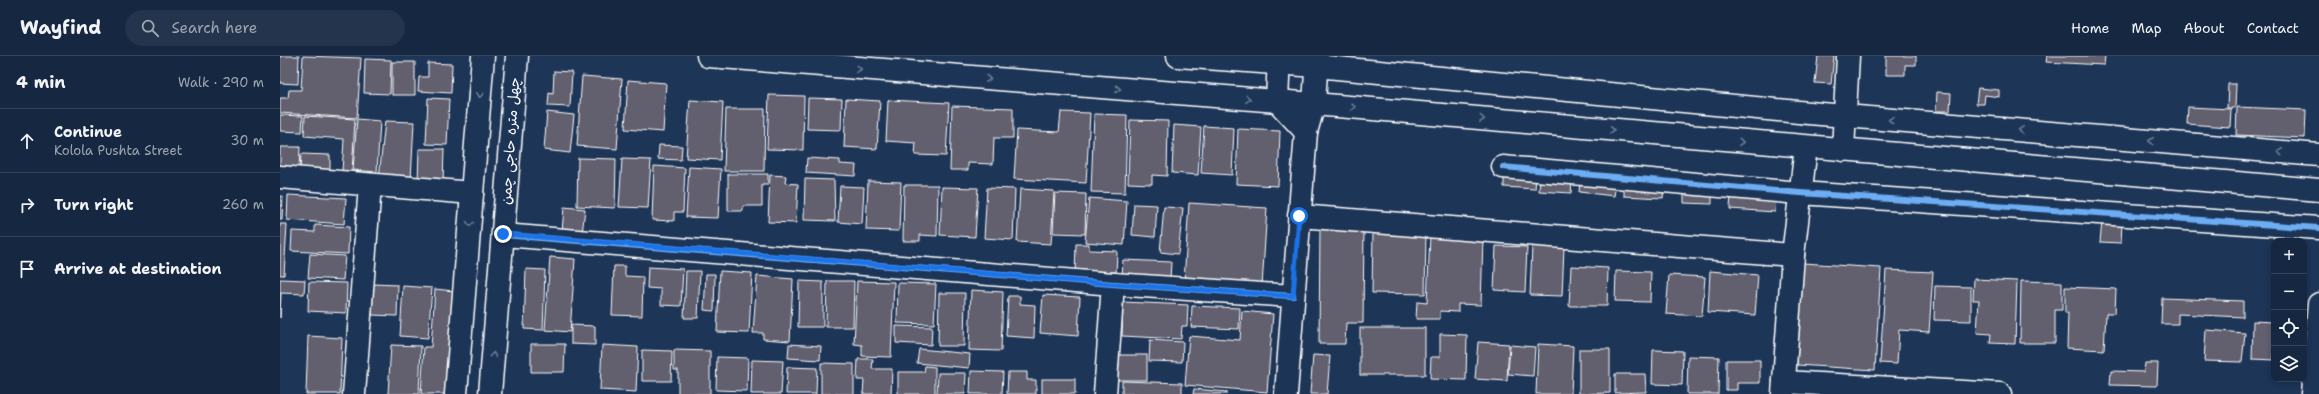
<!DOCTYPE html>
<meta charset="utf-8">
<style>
:root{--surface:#162841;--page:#23344c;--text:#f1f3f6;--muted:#9ea6b1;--line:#35445a}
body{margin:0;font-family:"Shantell Sans","Playpen Sans Arabic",sans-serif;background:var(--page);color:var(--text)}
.controls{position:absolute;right:12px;bottom:12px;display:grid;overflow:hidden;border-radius:8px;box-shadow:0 2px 6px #0003}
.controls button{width:36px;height:36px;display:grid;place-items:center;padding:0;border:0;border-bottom:1px solid var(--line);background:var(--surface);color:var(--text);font:20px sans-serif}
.stop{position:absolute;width:12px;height:12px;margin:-9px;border:3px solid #1a73e8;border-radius:50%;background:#fff}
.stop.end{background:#1a73e8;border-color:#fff;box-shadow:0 1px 4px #0008}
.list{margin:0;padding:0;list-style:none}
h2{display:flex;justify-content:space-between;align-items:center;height:52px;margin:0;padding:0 16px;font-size:17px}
h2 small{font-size:13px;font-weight:400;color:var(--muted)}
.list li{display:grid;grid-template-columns:26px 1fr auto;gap:12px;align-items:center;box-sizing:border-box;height:64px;padding:0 16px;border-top:1px solid var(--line)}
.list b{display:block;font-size:15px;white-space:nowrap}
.list p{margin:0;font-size:13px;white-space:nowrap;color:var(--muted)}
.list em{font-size:13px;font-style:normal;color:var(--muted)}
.icon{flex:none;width:22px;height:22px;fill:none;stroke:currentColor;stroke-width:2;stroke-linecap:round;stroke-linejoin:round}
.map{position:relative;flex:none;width:2039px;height:338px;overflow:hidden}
header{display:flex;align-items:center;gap:24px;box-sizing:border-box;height:56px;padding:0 20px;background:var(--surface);border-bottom:1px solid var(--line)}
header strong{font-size:19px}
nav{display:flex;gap:22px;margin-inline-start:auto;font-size:14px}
.search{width:280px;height:36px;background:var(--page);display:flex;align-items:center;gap:10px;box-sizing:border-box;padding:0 14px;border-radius:22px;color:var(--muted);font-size:15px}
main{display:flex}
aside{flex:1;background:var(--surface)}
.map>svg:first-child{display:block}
.building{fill:#625f6e;stroke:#fff}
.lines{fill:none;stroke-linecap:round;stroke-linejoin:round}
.minor-casing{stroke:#fff;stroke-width:25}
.tertiary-casing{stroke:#fff;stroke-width:25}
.secondary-casing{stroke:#fff;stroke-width:25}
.minor{stroke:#1d3557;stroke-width:22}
.tertiary{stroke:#1d3557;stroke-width:22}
.secondary{stroke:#1d3557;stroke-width:22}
.cycleway-casing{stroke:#1d3557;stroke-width:8}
.cycleway{stroke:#6dadf4;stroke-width:6}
.oneway{stroke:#6c7c92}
.route{stroke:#1a73e8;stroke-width:5}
.labels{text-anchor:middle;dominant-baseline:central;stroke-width:3;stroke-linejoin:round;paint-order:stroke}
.street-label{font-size:14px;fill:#fff;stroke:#1d3557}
</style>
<header>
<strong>Wayfind</strong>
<div class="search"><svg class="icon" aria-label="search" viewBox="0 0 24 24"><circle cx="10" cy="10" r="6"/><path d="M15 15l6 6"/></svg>Search here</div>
<nav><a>Home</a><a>Map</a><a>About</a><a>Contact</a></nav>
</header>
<main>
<aside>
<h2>4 min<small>Walk · 290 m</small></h2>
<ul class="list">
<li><svg class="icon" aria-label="ahead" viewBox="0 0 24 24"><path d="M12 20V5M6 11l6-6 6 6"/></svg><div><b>Continue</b><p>Kolola Pushta Street</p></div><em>30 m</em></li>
<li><svg class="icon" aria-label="right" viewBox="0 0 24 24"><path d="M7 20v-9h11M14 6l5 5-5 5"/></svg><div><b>Turn right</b></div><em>260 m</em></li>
<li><svg class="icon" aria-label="arrive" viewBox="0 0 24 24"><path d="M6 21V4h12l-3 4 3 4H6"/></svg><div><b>Arrive at destination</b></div></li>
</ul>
</aside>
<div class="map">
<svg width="2039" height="338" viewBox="0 0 2039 338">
<rect width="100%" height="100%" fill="#1d3557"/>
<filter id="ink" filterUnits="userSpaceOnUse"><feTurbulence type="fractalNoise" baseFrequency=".025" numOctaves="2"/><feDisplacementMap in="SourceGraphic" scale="8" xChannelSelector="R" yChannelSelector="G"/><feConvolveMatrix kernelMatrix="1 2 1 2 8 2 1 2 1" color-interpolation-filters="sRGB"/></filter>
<g filter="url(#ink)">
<g class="building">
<polygon points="0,0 19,0 18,28 0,27"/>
<polygon points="23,0 81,2 77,62 0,57 0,42 8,42 9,34 21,34"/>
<polygon points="1538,0 1554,0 1551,28 1535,27"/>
<polygon points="1606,0 1636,0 1636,9 1625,9 1625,19 1606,19"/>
<polygon points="1767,0 1825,0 1824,9 1766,6"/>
<polygon points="85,3 111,4 110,38 84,37"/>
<rect x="112" y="6" width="23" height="33"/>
<polygon points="148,7 172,8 171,37 138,35 139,21 148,21"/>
<polygon points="274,15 292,16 290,51 268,50 269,37 273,38"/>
<polygon points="302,20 342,23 337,93 297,90"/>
<polygon points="348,24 386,27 383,76 345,73"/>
<polygon points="1948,28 1956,28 1955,52 1947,52"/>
<polygon points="1698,32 1719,34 1719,41 1705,39 1704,48 1696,48"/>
<polygon points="1657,36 1671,37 1670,55 1656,55"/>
<polygon points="489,39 524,40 523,94 487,93"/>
<polygon points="148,42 169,43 167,89 146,88"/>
<polygon points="528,42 562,43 561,74 527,73"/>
<polygon points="566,43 600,45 597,93 564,91"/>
<polygon points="410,44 443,46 440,104 406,102"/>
<polygon points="608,44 669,47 666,100 635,99 636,87 606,85"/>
<polygon points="672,50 733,52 733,82 714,82 713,108 688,107 688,114 670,114"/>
<polygon points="1908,51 1951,53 1950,71 1907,68"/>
<polygon points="1957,51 2026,54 2025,82 1956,79"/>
<polygon points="446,53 485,53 484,115 444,115"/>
<polygon points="267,56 294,59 290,97 264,94"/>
<polygon points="781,56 810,57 806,127 734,123 737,74 779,76"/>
<polygon points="814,58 847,59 845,137 811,136"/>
<polygon points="0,59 23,60 22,76 0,75"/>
<polygon points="25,60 75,63 72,117 62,116 64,83 24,80"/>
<polygon points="77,63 100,65 97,116 73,114"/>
<polygon points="850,64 888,65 887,120 872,119 872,128 848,127"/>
<polygon points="105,65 134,66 131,124 99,122"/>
<polygon points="894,69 921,71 918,119 892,117"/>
<polygon points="924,70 954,72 952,119 921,117"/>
<polygon points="958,73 1000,75 998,130 956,128"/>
<polygon points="379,89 402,90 401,104 378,103"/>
<polygon points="0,91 20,91 19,112 0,111"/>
<polygon points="139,93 164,93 163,127 138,126"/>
<polygon points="21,98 50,99 50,118 20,116"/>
<polygon points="298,102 336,103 335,152 297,150"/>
<polygon points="527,102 560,104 560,108 576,109 575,120 526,117"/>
<polygon points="342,103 371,104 368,152 339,151"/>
<polygon points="374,110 405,112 403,156 394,156 394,165 372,164"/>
<polygon points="409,111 441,113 438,162 406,161"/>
<polygon points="448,118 488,118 488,129 482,129 482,150 463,150 463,155 448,155"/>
<polygon points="490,119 506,120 505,127 518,128 516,167 488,166"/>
<polygon points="1224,120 1256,122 1255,133 1224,131"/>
<polygon points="525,123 554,124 555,165 524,164"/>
<polygon points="1260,123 1292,125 1291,137 1259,135"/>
<polygon points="588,125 621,126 619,175 586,174"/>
<polygon points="1300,125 1336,128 1334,140 1299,136"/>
<polygon points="624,129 658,129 657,180 640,179 640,185 623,185"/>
<polygon points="1344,129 1384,132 1383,142 1344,140"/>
<polygon points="560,130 584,131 582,168 558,166"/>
<polygon points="662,131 698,132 695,181 660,179"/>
<polygon points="707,132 735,133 733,184 704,182"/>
<polygon points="740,133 774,135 771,188 737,186"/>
<polygon points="1404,133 1432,135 1432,148 1404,147"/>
<polygon points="775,137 806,138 805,178 773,177"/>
<polygon points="1451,137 1496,141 1495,156 1450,153"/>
<polygon points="8,139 66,142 64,168 7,164"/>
<polygon points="0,140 3,140 2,164 0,164"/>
<polygon points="809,142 847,145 844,189 805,186"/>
<polygon points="909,147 987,152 982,231 904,226"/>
<polygon points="854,148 877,149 875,181 852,179"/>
<polygon points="284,151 305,153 302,178 282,176"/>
<polygon points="884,151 903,152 898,198 880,196"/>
<polygon points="1822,165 1842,167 1841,187 1820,186"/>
<polygon points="0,168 7,168 4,219 0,219"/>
<polygon points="35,169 69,171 68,198 11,195 12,175 35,176"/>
<polygon points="1040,171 1084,171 1083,267 1066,267 1065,288 1039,288"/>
<polygon points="1093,174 1146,175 1145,238 1092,237"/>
<polygon points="1150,180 1203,182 1201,249 1178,248 1178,256 1160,255 1160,263 1136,263 1137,246 1147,247"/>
<polygon points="1994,180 2014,181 2014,185 1994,185 1993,191"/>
<polygon points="796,188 809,188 809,194 837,195 836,220 795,218"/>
<polygon points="1216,190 1247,191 1245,236 1214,234"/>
<polygon points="1252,190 1284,191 1282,240 1250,239"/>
<polygon points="30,198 65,200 63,224 28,222"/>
<polygon points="270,201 295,203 290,276 265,274"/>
<polygon points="843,204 891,206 890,224 842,222"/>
<polygon points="1523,207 1601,212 1595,314 1517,309"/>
<polygon points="334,210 345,210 345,220 363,221 362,260 332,259"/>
<polygon points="1291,210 1328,212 1327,250 1289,250"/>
<polygon points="368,211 403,213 401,250 381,249 381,233 367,232"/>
<polygon points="246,213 265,214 263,274 244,273"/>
<polygon points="1606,214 1653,216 1649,276 1619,274 1617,308 1600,307"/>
<polygon points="406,215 420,215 418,262 404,262"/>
<polygon points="440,215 472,217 469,277 437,276"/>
<polygon points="1336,215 1371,216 1370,246 1335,245"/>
<polygon points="1430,215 1478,219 1475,259 1428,256"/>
<polygon points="426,218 435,218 434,255 424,254"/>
<polygon points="1389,219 1425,221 1422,260 1386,258"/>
<polygon points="477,220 513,223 510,285 483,283 483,277 473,277"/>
<polygon points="0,223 25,224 24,238 1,237 0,262"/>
<polygon points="1694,223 1737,225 1735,288 1710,287 1711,278 1697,277 1699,244 1693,244"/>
<polygon points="519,225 543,226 543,271 518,271"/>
<polygon points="547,225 574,225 573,271 546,271"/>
<polygon points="577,225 614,226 611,301 582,300 582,289 574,288"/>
<polygon points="1741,225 1782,226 1782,254 1775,254 1775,287 1740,287"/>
<polygon points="29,226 67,227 66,257 28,255"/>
<polygon points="618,227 656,228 654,268 617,267"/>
<polygon points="93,228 118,229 117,260 92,259"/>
<polygon points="123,230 152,232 148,282 120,280"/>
<polygon points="1655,230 1691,231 1691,265 1654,264"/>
<polygon points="1785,231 1836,233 1835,257 1826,257 1824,294 1787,292 1788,257 1785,257"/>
<polygon points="155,233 174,235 168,338 141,338 144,291 151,291"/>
<polygon points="691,234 723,236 721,295 689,294"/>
<polygon points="659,237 685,237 684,290 658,290"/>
<polygon points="763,239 800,241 798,280 760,277"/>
<polygon points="728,240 740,240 740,248 755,249 754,282 726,280"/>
<polygon points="1882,242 1963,245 1963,261 1898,258 1898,268 1881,268"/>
<polygon points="843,246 908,249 907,270 902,270 901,283 842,280"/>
<polygon points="912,250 960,252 959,273 911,271"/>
<polygon points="962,255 993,258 987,336 905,329 909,280 960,284"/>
<polygon points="1973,265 1994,266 1994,304 1972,303"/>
<polygon points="291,269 315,270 315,289 291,288"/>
<polygon points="616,270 652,271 651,289 616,287"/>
<rect x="1080" y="272" width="65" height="47"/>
<polygon points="1926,274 1965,277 1962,306 1924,305"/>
<polygon points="1160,278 1187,279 1186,324 1150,323 1151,301 1160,301"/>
<polygon points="28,280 62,282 60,338 26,338"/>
<polygon points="870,284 903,286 902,306 869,305"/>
<polygon points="1198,286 1229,288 1227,325 1195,323"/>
<polygon points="251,288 285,288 284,316 251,316"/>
<polygon points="509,288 541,290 540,304 508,302"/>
<polygon points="1258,288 1293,290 1291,338 1256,338"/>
<polygon points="111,289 141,290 139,338 108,338"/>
<polygon points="322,289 358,291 356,336 320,334"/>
<polygon points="1230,289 1255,291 1253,320 1228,318"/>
<polygon points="639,293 690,298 689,312 637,307"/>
<polygon points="1299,293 1330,293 1330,337 1299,338"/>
<polygon points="362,294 392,295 391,325 362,325"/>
<polygon points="394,294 430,295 430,338 398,338 398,314 394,314"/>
<polygon points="1373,294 1403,295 1402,329 1372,328"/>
<rect x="836" y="299" width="31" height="25"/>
<polygon points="1033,299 1050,300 1047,338 1030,338"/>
<polygon points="1408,300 1439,301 1438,338 1407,338"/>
<polygon points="437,301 468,302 467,335 436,334"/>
<polygon points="578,303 593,303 592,313 612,313 611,338 583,338 584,324 577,324"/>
<polygon points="472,304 503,305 501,338 471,338"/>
<polygon points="1446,304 1480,304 1480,327 1457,327 1457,334 1446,334"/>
<polygon points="541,307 574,308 574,338 541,338"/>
<polygon points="1865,307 1878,307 1877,330 1830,329 1831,315 1864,316"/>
<polygon points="645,310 655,311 655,338 618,338 618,316 644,316"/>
<polygon points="507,311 537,312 536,338 506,338"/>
<polygon points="691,315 723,316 722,338 690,338"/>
<polygon points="728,316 747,316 747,324 756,324 756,338 727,338"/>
<polygon points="658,317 686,317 685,338 657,338"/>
<polygon points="1335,318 1365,318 1366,336 1335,337"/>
<rect x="762" y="323" width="33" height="15"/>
<polygon points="842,325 902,327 902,338 842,338"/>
<polygon points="914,333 947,336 947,338 913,338"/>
</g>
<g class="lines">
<defs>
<g id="minor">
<polyline points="1563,94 1568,0"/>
<polyline points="1223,111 1520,137 2039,172"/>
<polyline points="0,121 192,137"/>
<polyline points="1019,160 1513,199"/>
<polyline points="223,179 833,228 1013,240"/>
<polyline points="1504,326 1720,338"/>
<polyline points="74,338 90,129"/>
<polyline points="825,338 833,228"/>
<polyline points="1503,338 1513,199 1526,91"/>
<polyline points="2032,338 2039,248"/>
</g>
<g id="tertiary">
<polyline points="176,338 203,0"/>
<polyline points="210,338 237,0"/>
</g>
<g id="secondary">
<polyline points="428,0 1034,48 2039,134"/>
<polyline points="898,0 1036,10 1529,57 2039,99"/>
<polyline points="999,0 997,45 1026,76"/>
<polyline points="1006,338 1026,76 1034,48 1037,0"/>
</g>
</defs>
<use href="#minor" class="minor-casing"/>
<use href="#tertiary" class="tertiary-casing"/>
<use href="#secondary" class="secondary-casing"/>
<use href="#minor" class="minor"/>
<use href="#tertiary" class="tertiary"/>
<use href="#secondary" class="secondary"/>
<defs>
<g id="cycleway">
<polyline points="1223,111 1520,137 2039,172"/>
<polyline points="223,179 833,228 1013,240"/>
</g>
</defs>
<use href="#cycleway" class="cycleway-casing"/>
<use href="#cycleway" class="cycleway"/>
</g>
<defs><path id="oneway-chevron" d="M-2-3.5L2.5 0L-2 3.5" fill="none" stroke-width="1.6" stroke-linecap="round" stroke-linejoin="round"/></defs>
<g class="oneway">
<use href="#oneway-chevron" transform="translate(579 13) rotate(5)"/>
<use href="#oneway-chevron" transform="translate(708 23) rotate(4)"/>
<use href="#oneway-chevron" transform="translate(838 33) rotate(4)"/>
<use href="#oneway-chevron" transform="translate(200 39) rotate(95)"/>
<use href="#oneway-chevron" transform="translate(968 43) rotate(4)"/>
<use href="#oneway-chevron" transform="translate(1073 51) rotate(5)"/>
<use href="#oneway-chevron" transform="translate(1202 63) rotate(5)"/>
<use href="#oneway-chevron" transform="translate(1611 64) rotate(-175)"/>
<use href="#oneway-chevron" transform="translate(1332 74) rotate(5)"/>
<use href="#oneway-chevron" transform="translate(1741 74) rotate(-175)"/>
<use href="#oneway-chevron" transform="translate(1871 85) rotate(-175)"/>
<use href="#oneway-chevron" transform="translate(1461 86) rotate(5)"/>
<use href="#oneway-chevron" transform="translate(2000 96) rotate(-175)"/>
<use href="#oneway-chevron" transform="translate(190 168) rotate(95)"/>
<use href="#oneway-chevron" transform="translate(213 299) rotate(-85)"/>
</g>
</g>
<g class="lines" filter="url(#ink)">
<polyline class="route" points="223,178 833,228 1013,240 1019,160"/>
</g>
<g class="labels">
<g class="street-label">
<text transform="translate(230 85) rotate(-86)">چهل متره حاجی چمن</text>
</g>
</g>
</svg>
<div class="controls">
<button>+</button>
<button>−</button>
<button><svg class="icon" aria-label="locate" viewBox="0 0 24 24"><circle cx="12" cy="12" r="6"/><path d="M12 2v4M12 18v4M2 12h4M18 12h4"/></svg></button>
<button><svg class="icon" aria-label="layers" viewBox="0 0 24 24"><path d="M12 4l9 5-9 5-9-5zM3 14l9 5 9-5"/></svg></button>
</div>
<div class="stop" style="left:1019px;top:160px"></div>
<div class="stop end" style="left:223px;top:178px"></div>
</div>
</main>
